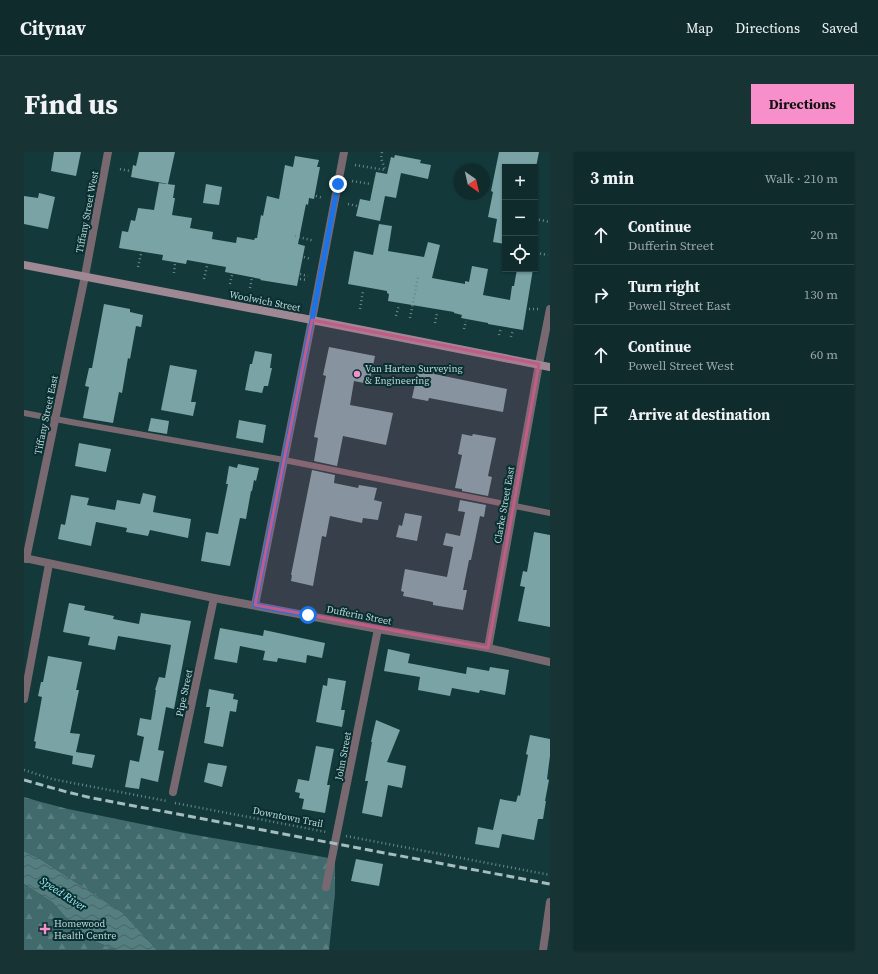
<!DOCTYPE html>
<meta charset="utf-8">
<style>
:root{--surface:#0f2b2c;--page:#183334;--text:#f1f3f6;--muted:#9ba7a9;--line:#2f4748;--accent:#f98fca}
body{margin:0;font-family:"Source Serif 4",serif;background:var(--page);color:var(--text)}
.controls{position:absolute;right:12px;top:12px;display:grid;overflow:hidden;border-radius:0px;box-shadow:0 1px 3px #0004}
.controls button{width:36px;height:36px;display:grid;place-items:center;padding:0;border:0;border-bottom:1px solid var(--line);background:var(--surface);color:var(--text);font:20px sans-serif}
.compass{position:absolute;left:430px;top:12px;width:36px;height:36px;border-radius:50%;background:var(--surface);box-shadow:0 1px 3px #0004;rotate:146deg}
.stop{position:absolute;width:12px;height:12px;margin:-9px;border:3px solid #1a73e8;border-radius:50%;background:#fff}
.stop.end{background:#1a73e8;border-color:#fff;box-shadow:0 1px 4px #0008}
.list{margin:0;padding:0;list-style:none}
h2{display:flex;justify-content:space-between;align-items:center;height:52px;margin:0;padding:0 16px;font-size:17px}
h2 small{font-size:13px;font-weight:400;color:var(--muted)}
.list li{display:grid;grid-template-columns:26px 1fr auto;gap:12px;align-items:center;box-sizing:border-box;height:60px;padding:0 16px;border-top:1px solid var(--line)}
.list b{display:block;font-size:15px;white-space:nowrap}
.list p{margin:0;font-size:13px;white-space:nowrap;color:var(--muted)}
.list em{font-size:13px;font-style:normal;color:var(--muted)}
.icon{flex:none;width:22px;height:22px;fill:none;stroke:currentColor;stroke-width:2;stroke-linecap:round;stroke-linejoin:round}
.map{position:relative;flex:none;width:526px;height:798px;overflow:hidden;border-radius:0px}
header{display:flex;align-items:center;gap:24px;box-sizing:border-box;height:56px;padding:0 20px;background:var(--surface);border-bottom:1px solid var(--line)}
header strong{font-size:19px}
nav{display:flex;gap:22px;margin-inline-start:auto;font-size:14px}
.intro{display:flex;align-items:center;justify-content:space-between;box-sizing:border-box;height:96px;padding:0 24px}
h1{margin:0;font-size:28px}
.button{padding:10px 18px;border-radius:0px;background:var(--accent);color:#111;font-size:14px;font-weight:700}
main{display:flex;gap:24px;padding:0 24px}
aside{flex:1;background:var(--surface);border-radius:0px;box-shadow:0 1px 3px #0004}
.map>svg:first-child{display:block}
.forest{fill:url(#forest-firs)}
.water{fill:url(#water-waves)}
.building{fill:#79a3a5}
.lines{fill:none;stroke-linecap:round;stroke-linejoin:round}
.path{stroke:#6c888a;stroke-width:2.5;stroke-dasharray:1 3;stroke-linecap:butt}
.lane{stroke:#786970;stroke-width:6}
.street{stroke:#786970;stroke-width:8}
.secondary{stroke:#9e8893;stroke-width:8}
.rail{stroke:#a6bdbe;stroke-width:3;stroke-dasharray:8 4;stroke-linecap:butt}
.route{stroke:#1a73e8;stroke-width:5}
.marked{fill:#c25b87;fill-opacity:0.2;stroke:#c25b87;stroke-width:3;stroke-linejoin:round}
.poi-dot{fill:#f98fca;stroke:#082f31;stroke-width:1.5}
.labels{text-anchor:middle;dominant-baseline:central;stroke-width:4;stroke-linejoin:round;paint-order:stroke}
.street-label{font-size:10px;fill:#c3d7d8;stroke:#082f31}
.poi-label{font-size:10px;fill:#c3d7d8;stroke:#082f31;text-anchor:start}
.water-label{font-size:11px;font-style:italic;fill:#a1eef3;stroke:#082f31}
</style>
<header>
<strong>Citynav</strong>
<nav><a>Map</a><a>Directions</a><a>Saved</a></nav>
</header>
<div class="intro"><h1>Find us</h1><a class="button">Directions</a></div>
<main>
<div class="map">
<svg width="526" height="798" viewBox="0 0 526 798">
<defs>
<pattern id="forest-firs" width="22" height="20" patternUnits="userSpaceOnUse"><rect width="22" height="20" fill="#416a6c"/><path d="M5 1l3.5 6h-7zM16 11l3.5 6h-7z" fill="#5b7f80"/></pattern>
<pattern id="water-waves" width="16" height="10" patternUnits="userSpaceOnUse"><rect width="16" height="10" fill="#557e81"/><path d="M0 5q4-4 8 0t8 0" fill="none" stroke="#4a6567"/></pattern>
</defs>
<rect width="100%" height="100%" fill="#14393b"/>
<g class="forest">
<polygon points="0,645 17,650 44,657 166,682 311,707 311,741 305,798 133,798 99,761 16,707 0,699"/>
<polygon points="0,732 28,750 58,784 92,798 0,798"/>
</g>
<polygon class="water" points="0,699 16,707 99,761 133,798 92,798 58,784 28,750 0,732"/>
<g class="building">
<polygon points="30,0 57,0 52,24 27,19"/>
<polygon points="115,0 151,0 144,32 107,25 109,13 112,14"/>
<polygon points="475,0 515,0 512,15 481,15 481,92 469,90 473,67 464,65 469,40 467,39"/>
<polygon points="371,3 397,8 396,11 407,13 404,27 377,21 372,46 361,44 356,69 332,64 336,47 346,49 352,20 363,22 367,5 370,6"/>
<polygon points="271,4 295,8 293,15 296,15 290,47 285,46 284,53 282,52 274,92 281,94 273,134 236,128 237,127 201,120 202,115 163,108 162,112 138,108 139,103 95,96 98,79 104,80 107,68 111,69 114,56 130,58 135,31 151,33 149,46 151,46 148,63 168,66 166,76 189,80 188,87 212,91 213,85 230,88 231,86 233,86 237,63 239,64 243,44 255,47 261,13 269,15"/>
<polygon points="182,32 198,35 195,53 179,51"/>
<polygon points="15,41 31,45 24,77 0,72 0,44 14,46"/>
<polygon points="355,72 368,74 364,99 400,105 404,90 416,93 408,126 441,132 441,129 445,130 448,114 464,117 459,143 486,148 488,134 490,134 493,117 509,117 499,178 464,172 464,171 437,166 438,163 430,161 430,160 364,149 365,142 363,141 363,139 324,132 330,99 349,103"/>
<polygon points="80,152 106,157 106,160 119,163 117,175 112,174 106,207 104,206 98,241 95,240 89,271 59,266 65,235 61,234 65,216 68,216"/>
<polygon points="305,195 351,204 345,232 330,229 326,253 369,261 362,293 319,284 313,314 290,309 294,286 290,285 302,224 299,223"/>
<polygon points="231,199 248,202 246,216 248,216 244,234 240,234 238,241 221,238 226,212 228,212"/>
<polygon points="146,213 173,218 167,250 172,250 169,264 137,258"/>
<polygon points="395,214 411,217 410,222 483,237 479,260 405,246 404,249 388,246"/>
<polygon points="127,266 145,269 143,282 124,279"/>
<polygon points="215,268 242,273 239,291 212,286"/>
<polygon points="438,282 448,284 449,282 472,286 464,324 468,325 464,344 438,339 438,337 431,336 438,303 434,302"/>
<polygon points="55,291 87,297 82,320 51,314"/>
<polygon points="214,312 235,316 232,329 230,328 228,339 227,339 222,367 216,366 206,414 177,409 182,380 194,382 204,332 202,332 205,314 213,316"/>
<polygon points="288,318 311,323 310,331 334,336 335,333 353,336 350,348 358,350 354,368 339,366 338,371 306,364 302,385 298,384 289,434 267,429 268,423 267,423"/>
<polygon points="119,341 132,344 129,360 167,367 164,386 126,378 124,384 102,380 103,376 72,370 67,394 34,387 37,372 41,373 47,343 65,346 63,353 91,358 93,348 116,352"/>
<polygon points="436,348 462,353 460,365 456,364 447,408 445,408 439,438 443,438 439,458 409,453 409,450 379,444 380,440 377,439 381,417 423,425 429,395 419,393 422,381 436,384 441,360 434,359"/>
<polygon points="381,361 398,364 393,389 372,385 375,373 378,374"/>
<polygon points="510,380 526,383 526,475 494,469 501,435 496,434 499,419 503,420"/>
<polygon points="45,451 61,454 60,458 90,464 89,467 115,472 117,461 167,469 150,557 142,555 134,598 140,599 134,630 117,626 115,637 101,635 106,608 115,610 120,585 113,583 116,566 127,568 132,538 131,538 135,525 141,526 147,493 94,484 91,498 64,493 66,485 39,480"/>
<polygon points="196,476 239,484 240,478 301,491 298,506 283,503 282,511 254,506 253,510 239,508 241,499 216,494 213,511 190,507"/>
<polygon points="364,497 386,502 384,511 442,522 443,515 465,519 466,515 485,518 481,543 456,538 455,541 428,536 426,544 394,538 396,525 360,519"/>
<polygon points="24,504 58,510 52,538 55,538 46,581 56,582 52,600 71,603 68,616 48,612 49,604 11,596 12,590 10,589 18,545 14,544 17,530 19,530"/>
<polygon points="304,526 322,529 317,558 321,558 318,575 292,570 299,533 303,534"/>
<polygon points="185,537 210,542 209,547 214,548 212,560 206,559 199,595 180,591 186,555 182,555"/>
<polygon points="352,568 376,578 363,610 382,614 378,636 364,633 358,665 338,661 344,629 341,629 348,590 347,590"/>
<polygon points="506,583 526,587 526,604 523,627 525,628 521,649 522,649 519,667 514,667 510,688 478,682 475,696 451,692 454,675 469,678 476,647 492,650 494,643 496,644 504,603 502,602"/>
<polygon points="292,594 310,597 303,633 306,633 301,661 278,657 280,647 275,646 276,641 271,640 274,627 285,629"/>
<polygon points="184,611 203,614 198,635 180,630"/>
<polygon points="332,707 359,712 355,734 327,729"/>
</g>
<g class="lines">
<g class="path">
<polyline points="331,13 361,18 357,6 358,0"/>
<polyline points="96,17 106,19"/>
<polyline points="328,29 347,32"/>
<polyline points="292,44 299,46"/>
<polyline points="324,52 333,54"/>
<polyline points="511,67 526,70"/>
<polyline points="271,84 290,89"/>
<polyline points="512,101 524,103"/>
<polyline points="280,105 287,107"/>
<polyline points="114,115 117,102"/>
<polyline points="150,121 151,111"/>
<polyline points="276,122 284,124"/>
<polyline points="180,127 183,114"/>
<polyline points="276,127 283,128"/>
<polyline points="206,132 208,123"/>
<polyline points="226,136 228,125"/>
<polyline points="336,157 339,139"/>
<polyline points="505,157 514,157"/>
<polyline points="372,164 375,153"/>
<polyline points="386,166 394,125"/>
<polyline points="411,171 413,161"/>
<polyline points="440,177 442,169"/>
<polyline points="475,183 477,176"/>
<polyline points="487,185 489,178"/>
<polyline points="0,618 28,627 143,649"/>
<polyline points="151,651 302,680"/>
<polyline points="322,684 526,723"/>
</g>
<polyline class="lane" points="0,261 47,270 260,308 526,361"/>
<g class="street">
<polyline points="0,406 190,446 354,477 464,496 526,510"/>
<polyline points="2,407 61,124 84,0"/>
<polyline points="231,453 288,168 320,0"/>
<polyline points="464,496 515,212 526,157"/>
<polyline points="0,547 25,412"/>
<polyline points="149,640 190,446"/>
<polyline points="302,735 354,477"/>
<polyline points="519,798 526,750"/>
</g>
<polyline class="secondary" points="0,113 288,168 526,215"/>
<polyline class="rail" points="0,628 43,640 68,646 526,732"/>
</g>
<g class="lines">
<polyline class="route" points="284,463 231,453 288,168 314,32"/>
</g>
<path class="marked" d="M288 168 515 212 464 496 231 453Z"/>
<g class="poi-dot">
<circle cx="333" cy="222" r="4"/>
<path d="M19 771h4v4h4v4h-4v4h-4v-4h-4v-4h4z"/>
</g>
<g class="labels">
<g class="street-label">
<text transform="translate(63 60) rotate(-79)">Tiffany Street West</text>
<text transform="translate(241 149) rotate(11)">Woolwich Street</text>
<text transform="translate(22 263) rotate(-78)">Tiffany Street East</text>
<text transform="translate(480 353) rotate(-80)">Clarke Street East</text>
<text transform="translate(335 463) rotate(11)">Dufferin Street</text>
<text transform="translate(160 541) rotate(-78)">Pipe Street</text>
<text transform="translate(319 604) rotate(-79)">John Street</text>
<text transform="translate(264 665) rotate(11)">Downtown Trail</text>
</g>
<g class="poi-label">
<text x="341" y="216">Van Harten Surveying<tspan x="341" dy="12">&amp; Engineering</tspan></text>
<text x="30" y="771">Homewood<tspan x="30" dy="12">Health Centre</tspan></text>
</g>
<g class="water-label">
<text transform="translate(39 742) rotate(33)">Speed River</text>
</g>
</g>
</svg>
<div class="controls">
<button>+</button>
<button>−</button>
<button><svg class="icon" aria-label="locate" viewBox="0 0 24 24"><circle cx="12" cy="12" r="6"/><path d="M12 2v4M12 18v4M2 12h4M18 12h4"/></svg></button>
</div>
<svg class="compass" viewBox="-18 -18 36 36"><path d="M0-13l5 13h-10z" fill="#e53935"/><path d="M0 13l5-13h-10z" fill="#9ba7a9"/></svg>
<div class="stop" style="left:284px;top:463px"></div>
<div class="stop end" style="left:314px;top:32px"></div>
</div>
<aside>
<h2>3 min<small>Walk · 210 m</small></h2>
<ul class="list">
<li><svg class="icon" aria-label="ahead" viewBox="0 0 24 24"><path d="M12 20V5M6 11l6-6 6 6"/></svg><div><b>Continue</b><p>Dufferin Street</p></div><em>20 m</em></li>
<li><svg class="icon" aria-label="right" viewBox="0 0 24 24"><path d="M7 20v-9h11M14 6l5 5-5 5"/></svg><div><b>Turn right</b><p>Powell Street East</p></div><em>130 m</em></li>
<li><svg class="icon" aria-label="ahead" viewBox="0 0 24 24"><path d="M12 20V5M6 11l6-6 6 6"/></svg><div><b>Continue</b><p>Powell Street West</p></div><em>60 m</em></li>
<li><svg class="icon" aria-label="arrive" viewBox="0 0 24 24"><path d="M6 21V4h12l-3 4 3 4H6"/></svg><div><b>Arrive at destination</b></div></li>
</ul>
</aside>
</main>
